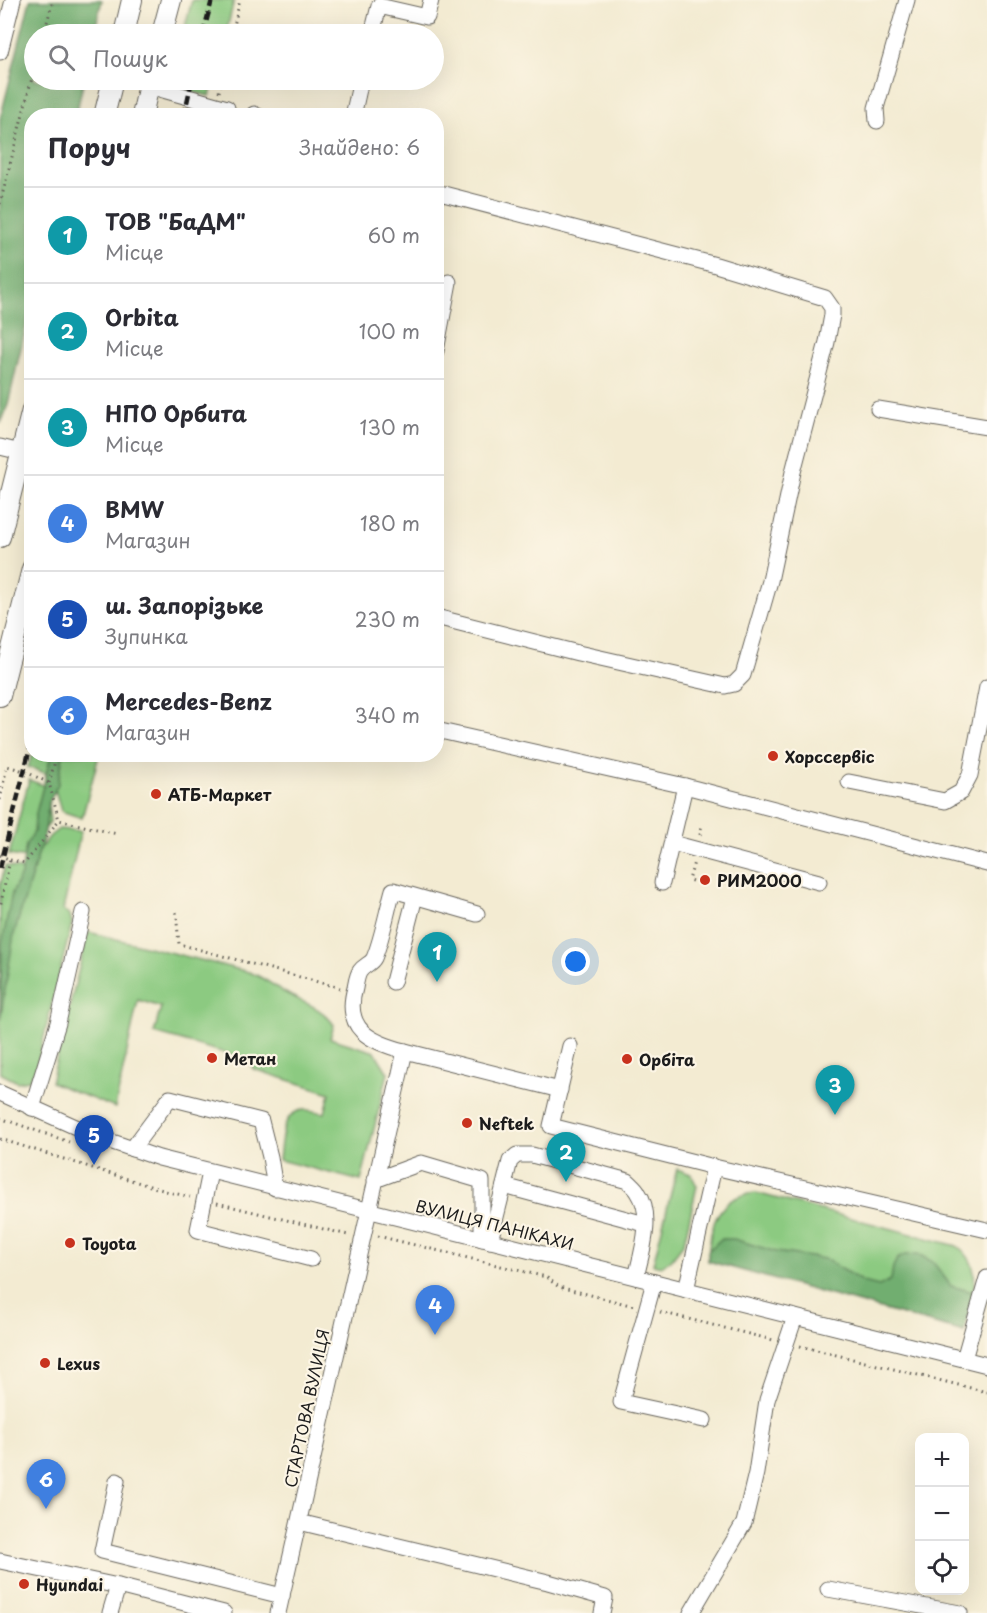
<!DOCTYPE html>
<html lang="uk">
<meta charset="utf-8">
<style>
:root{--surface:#fff;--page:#f2f2f3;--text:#2b2b33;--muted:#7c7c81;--line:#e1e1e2;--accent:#c8321e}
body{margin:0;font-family:"Playpen Sans",sans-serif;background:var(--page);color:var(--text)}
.controls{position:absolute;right:18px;bottom:18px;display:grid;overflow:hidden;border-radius:12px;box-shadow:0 6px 24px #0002}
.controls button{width:54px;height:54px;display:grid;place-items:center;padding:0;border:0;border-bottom:2px solid var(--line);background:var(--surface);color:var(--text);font:30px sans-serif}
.you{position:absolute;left:576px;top:962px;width:21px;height:21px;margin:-15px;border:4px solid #fff;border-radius:50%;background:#1a73e8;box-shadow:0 0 0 9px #1a73e833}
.badge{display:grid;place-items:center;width:39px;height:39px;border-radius:50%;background:var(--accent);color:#fff;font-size:20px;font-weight:700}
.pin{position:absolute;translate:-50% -50px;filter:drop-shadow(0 2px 3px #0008)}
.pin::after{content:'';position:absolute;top:32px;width:21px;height:18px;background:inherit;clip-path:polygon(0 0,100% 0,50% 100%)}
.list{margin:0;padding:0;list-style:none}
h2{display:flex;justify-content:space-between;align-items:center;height:78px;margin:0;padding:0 24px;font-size:26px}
h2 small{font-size:20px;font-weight:400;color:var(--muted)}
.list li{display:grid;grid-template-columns:39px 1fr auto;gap:18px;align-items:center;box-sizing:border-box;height:96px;padding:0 24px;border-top:2px solid var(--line)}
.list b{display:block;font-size:22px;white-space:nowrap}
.list p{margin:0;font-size:20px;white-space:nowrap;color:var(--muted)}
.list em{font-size:20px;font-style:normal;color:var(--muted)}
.icon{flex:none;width:33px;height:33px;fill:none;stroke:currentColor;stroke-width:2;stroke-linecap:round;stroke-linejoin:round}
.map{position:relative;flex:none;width:987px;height:1613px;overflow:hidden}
.search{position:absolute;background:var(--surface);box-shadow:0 6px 24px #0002;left:24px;top:24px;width:420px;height:66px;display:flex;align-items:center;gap:15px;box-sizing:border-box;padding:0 21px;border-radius:33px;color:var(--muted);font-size:22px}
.panel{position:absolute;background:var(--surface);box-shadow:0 6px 24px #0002;left:24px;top:108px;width:420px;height:654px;border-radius:24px}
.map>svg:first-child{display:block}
.green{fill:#8cca81;stroke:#54734e;stroke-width:1.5}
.forest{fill:#71ae6f;stroke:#466546;stroke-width:1.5}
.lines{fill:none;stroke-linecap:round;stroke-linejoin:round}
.minor-casing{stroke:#67645c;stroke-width:17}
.major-casing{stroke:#67645c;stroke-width:22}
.path{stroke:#67645c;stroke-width:3;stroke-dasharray:1.5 4.5;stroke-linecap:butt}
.minor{stroke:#fff;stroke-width:15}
.major{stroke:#fff;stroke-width:20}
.rail{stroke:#1c1c1c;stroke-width:4.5;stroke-dasharray:9 4.5;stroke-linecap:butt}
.poi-dot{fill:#c8321e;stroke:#fcf5e5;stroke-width:2}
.labels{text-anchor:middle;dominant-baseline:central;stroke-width:4.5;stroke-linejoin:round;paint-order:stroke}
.poi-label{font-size:16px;font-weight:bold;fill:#1c1c1c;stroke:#fcf5e5;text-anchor:start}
.street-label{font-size:16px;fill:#1c1c1c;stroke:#fcf5e5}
</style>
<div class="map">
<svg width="987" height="1613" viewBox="0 0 987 1613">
<rect width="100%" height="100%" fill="#fcf5e5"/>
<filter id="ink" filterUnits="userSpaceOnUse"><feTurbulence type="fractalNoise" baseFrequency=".0167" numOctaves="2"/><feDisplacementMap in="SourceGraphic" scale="12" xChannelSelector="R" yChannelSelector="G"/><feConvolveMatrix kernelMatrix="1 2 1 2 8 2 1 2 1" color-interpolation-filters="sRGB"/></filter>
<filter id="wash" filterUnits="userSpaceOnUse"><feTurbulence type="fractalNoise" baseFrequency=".008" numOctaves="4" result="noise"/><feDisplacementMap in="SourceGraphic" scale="24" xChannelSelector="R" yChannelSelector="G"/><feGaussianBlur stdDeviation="1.35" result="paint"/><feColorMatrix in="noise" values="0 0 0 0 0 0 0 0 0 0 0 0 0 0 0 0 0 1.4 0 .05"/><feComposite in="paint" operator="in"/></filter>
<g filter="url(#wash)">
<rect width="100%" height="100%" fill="#f3ebd2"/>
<g class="green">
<polygon points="192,0 234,0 226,34 183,34"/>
<polygon points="172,80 214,80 210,96 176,88"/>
<polygon points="32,755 99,755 82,818 61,811 51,775 28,767"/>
<polygon points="29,780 46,786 50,822 26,858 9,855"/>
<polygon points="59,829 81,831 63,910 70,915 72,923 36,1069 29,1080 17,1082 0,1073 0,887 5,866 24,870 50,836"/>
<path d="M88 932 249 972C263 977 270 983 282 991 300 1002 322 1006 334 1025L330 1038 375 1052 388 1073 361 1181 279 1160C281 1143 281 1110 305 1110 312 1110 318 1112 325 1113L330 1093 253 1069 250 1060 154 1033 161 1007 138 1000 115 1108 51 1082Z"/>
<polygon points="677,1169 691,1174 697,1186 684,1243 671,1260 661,1266 653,1264"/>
<path d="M756 1193 957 1246C987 1267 971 1301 964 1332L708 1261C709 1227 717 1195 756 1193Z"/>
</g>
<g class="forest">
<polygon points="30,0 102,0 94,34 34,34 34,80 84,80 76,115 32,116 31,304 8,405 0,423 0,119"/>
<polygon points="51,755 63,755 58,784 48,805 45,832 14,934 0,1021 2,943 12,893 21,875 26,845 34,832 35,817"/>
<polygon points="721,1239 734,1239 776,1252 825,1259 863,1282 879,1286 891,1280 893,1267 897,1259 905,1255 918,1254 933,1262 951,1286 973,1292 964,1332 708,1261 708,1251"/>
</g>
</g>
<g filter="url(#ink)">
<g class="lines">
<defs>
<g id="minor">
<polyline points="372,34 379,6 427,17 431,0"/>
<polyline points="0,52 13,0"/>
<polyline points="149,86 227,108"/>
<polyline points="254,114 258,116"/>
<polyline points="353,116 361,80"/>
<polyline points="877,121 876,108 907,0"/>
<polyline points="436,192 716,265 825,298 832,308 832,315 827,342 793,472 770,581 743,675 734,684 725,686 578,653 436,617"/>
<polyline points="436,351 449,282"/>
<polyline points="878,409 987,427"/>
<polyline points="0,447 21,452"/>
<polyline points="436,730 685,786 987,864"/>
<polyline points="849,782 945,801 961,792 970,775 987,687"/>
<polyline points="672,843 819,882"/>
<polyline points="662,883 685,786"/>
<polyline points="393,982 415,897"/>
<polyline points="570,1046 551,1126 714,1167 987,1230"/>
<path d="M405 1051C370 1042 343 1029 355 988 356 983 357 975 360 971 364 965 371 964 374 958 382 939 387 911 393 890L477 914"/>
<polyline points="0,1093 98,1137 159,1158 987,1365"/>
<polyline points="32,1108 58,1023 83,912"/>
<polyline points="132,1149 170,1098 261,1121 270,1157 275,1188"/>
<polyline points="210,1172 198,1230 311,1259"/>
<polyline points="375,1180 421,1163 482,1181 482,1239"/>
<polyline points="504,1186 645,1224"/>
<path d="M490 1241 510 1161 517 1155H532L628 1181C631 1184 636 1188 638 1192 654 1215 642 1252 636 1277"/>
<polyline points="654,1282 621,1402 704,1420"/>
<polyline points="686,1290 714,1167"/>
<polyline points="964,1359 987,1278"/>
<polyline points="117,1481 102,1551 282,1596"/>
<polyline points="299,1522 548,1582 605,1598 602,1613"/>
<polyline points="0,1561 118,1586 224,1613"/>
<polyline points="828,1589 960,1613"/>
<polyline points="110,1613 118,1586"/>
<polyline points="278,1613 405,1051 560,1090"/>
<polyline points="691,1613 744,1523 756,1473 767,1400 795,1317"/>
</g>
<g id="major">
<polyline points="124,34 132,0"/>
<polyline points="162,34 171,0"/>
<polyline points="104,116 113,80"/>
<polyline points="142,116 150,80"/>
<polyline points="0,537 32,410"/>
<polyline points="0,696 32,569"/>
</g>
</defs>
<use href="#minor" class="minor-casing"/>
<use href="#major" class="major-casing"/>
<g class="path">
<polyline points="44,34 53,0"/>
<polyline points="232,34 240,0"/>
<polyline points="219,92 222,80"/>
<polyline points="0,204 34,70"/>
<polyline points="49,783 57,754"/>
<polyline points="0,800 7,766 24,771 49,783 59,820 117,834"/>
<polyline points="700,835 702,824"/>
<polyline points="0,855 10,860 0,907"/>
<polyline points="10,860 25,863 59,820"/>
<polyline points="692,881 689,880 694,862"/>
<polyline points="176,912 179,944 340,988"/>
<polyline points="0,1118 69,1142"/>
<polyline points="0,1139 169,1192 190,1197"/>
<polyline points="217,1203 348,1235"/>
<polyline points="378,1236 546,1277 559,1287 634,1306"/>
<polyline points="660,1312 773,1340"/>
<polyline points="800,1346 987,1392"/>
</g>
<use href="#minor" class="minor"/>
<use href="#major" class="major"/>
<g class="rail">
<polyline points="203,34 212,0"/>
<polyline points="184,116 192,80"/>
<polyline points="0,868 32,740"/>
</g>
</g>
</g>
<g class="poi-dot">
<circle cx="773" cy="756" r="6"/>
<circle cx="156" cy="794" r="6"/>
<circle cx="705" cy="880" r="6"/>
<circle cx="212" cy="1058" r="6"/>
<circle cx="627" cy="1059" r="6"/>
<circle cx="467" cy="1123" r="6"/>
<circle cx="70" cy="1243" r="6"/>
<circle cx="45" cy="1363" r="6"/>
<circle cx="24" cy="1584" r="6"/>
</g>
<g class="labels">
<g class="poi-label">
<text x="785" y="756">Хорссервіс</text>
<text x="168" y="794">АТБ-Маркет</text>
<text x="717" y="880">РИМ2000</text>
<text x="224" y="1058">Метан</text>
<text x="639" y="1059">Орбіта</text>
<text x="479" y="1123">Neftek</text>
<text x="82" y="1243">Toyota</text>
<text x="57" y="1363">Lexus</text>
<text x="36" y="1584">Hyundai</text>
</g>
<g class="street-label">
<text transform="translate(495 1224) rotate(14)">ВУЛИЦЯ ПАНІКАХИ</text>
<text transform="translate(306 1408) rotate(-78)">СТАРТОВА ВУЛИЦЯ</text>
</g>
</g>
</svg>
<div class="controls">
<button>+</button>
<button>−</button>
<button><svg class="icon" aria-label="locate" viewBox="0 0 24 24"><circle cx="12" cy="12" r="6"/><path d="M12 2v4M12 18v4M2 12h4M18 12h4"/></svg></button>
</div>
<div class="you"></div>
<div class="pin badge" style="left:437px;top:982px;background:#0f9aa8">1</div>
<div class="pin badge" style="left:566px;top:1182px;background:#0f9aa8">2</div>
<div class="pin badge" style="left:835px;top:1115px;background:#0f9aa8">3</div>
<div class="pin badge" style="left:435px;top:1335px;background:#3f7fe0">4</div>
<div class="pin badge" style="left:94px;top:1165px;background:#1a4fb4">5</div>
<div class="pin badge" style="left:46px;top:1509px;background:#3f7fe0">6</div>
<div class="search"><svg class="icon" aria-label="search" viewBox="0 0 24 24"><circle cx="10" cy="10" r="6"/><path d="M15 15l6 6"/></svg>Пошук</div>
<section class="panel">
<h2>Поруч<small>Знайдено: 6</small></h2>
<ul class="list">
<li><span class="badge" style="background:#0f9aa8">1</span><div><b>ТОВ &quot;БаДМ&quot;</b><p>Місце</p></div><em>60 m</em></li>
<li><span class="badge" style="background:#0f9aa8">2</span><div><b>Orbita</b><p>Місце</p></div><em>100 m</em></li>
<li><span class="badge" style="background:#0f9aa8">3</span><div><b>НПО Орбита</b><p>Місце</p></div><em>130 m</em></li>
<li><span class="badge" style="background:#3f7fe0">4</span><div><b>BMW</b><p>Магазин</p></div><em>180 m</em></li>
<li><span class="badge" style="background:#1a4fb4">5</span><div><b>ш. Запорізьке</b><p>Зупинка</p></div><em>230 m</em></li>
<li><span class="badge" style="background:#3f7fe0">6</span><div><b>Mercedes-Benz</b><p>Магазин</p></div><em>340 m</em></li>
</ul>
</section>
</div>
